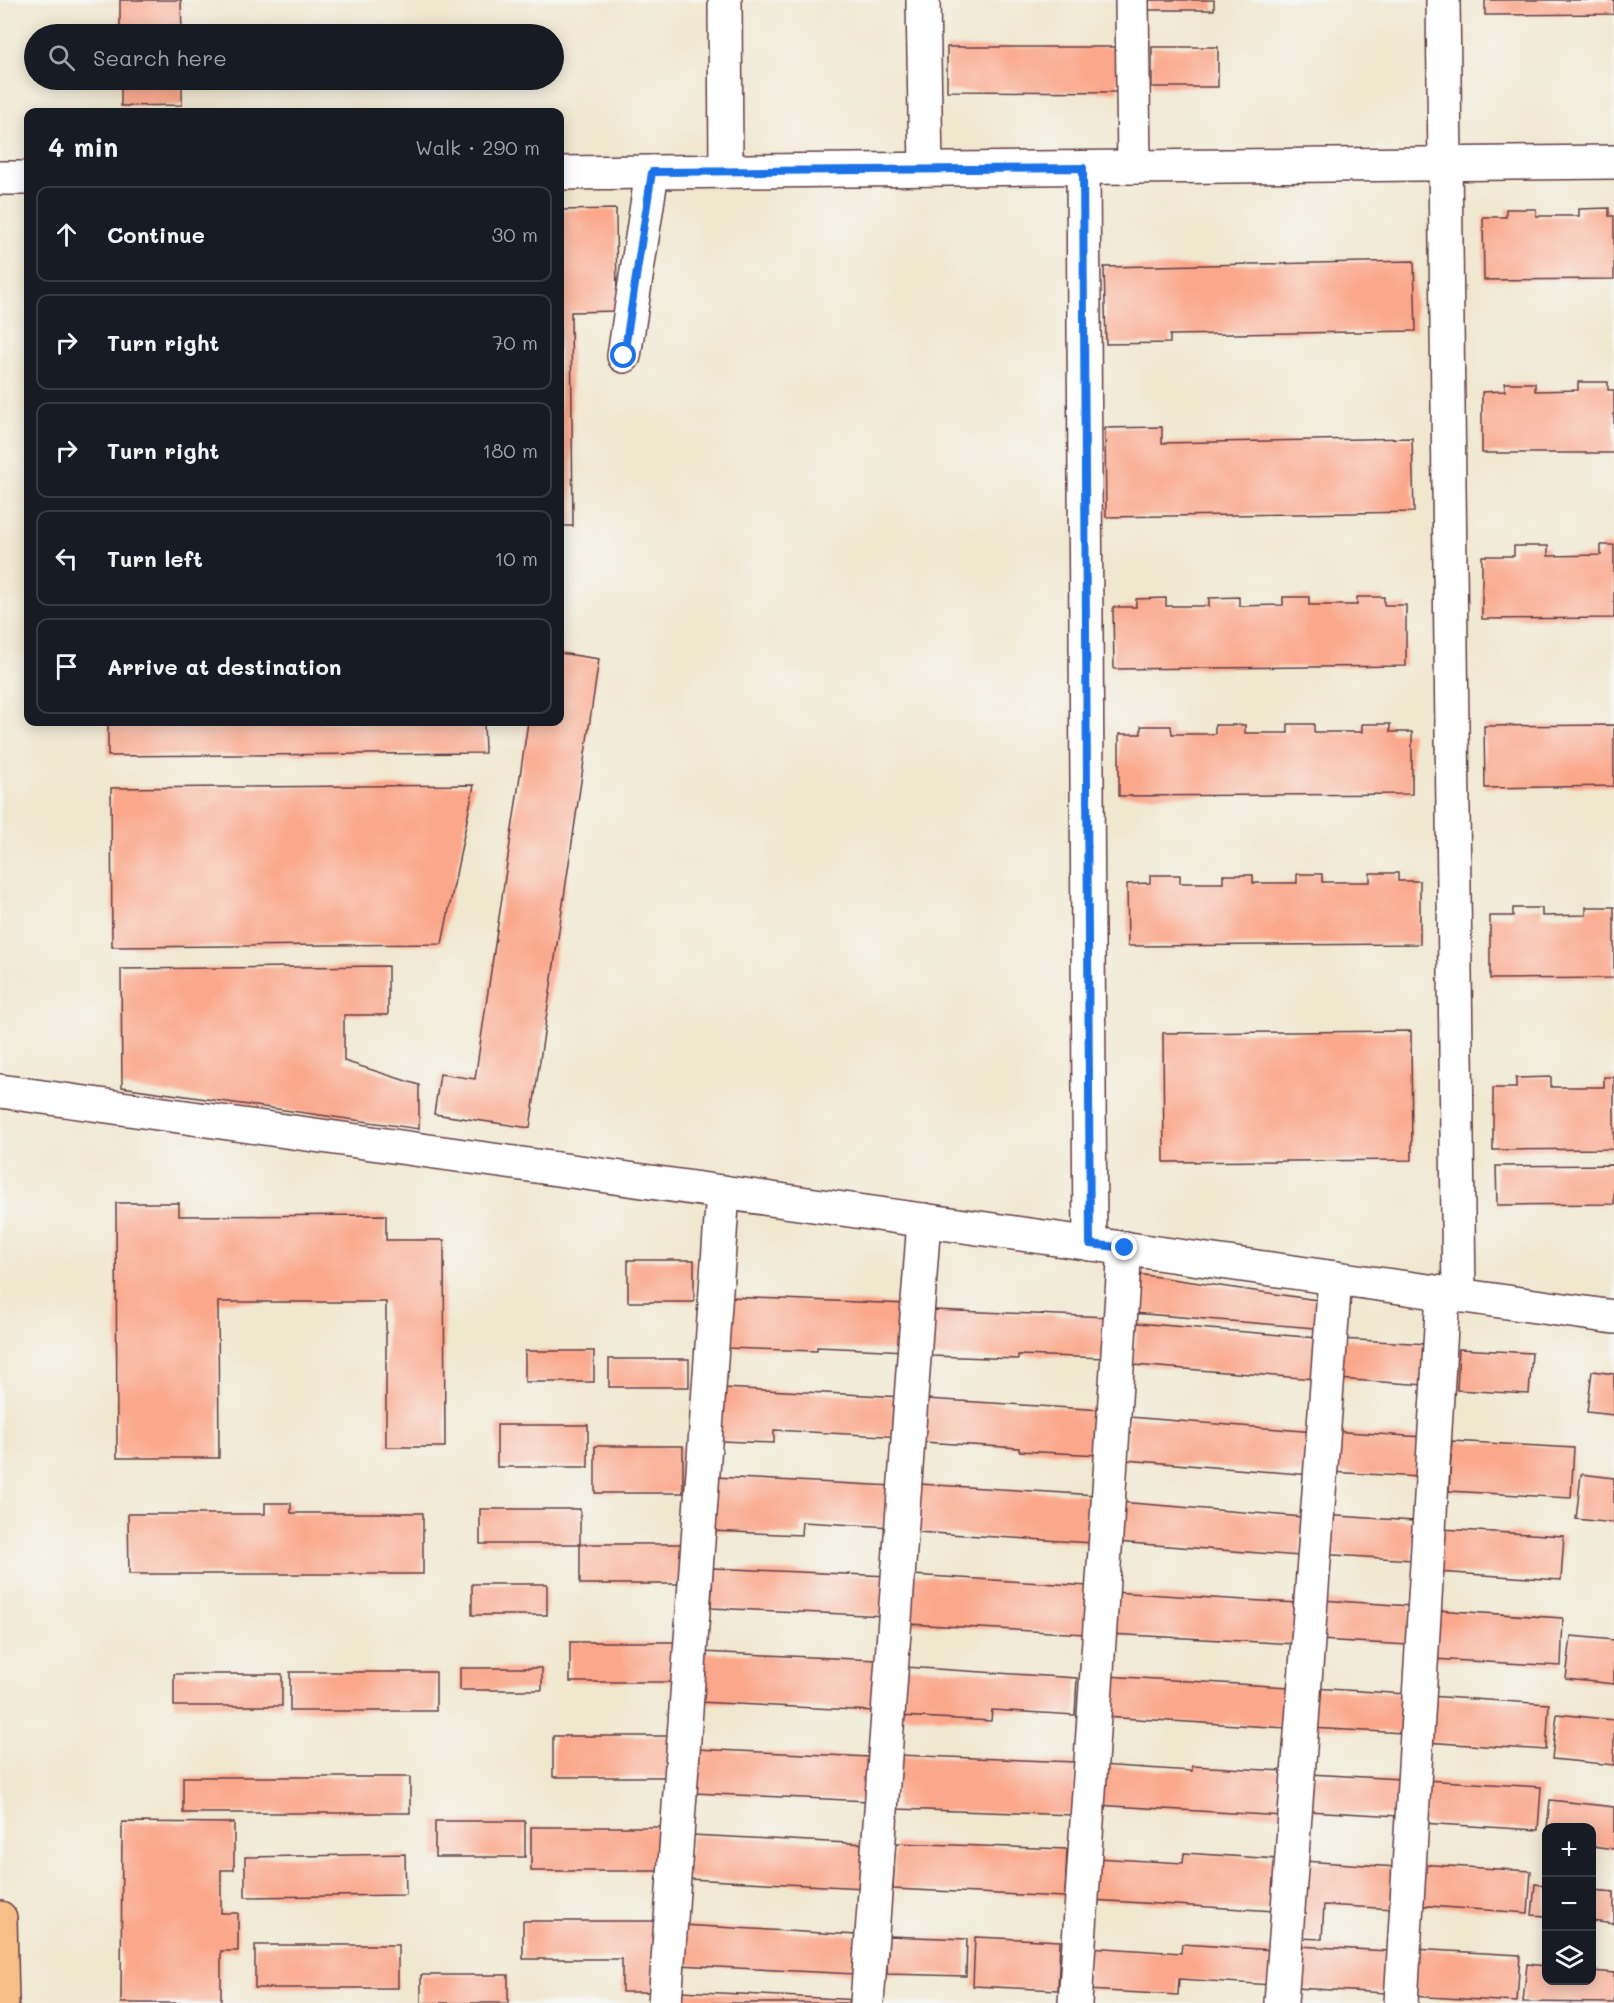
<!DOCTYPE html>
<meta charset="utf-8">
<style>
:root{--surface:#171b24;--page:#20242c;--text:#f1f3f6;--muted:#9ea1a6;--line:#363941}
body{margin:0;font-family:Mali,sans-serif;background:var(--page);color:var(--text)}
.controls{position:absolute;right:18px;bottom:18px;display:grid;overflow:hidden;border-radius:12px;box-shadow:0 3px 15px #0003}
.controls button{width:54px;height:54px;display:grid;place-items:center;padding:0;border:0;border-bottom:2px solid var(--line);background:var(--surface);color:var(--text);font:30px sans-serif}
.stop{position:absolute;width:18px;height:18px;margin:-14px;border:4px solid #1a73e8;border-radius:50%;background:#fff}
.stop.end{background:#1a73e8;border-color:#fff;box-shadow:0 2px 6px #0008}
.list{margin:0;padding:0;list-style:none}
h2{display:flex;justify-content:space-between;align-items:center;height:78px;margin:0;padding:0 24px;font-size:26px}
h2 small{font-size:20px;font-weight:400;color:var(--muted)}
.list li{display:grid;grid-template-columns:39px 1fr auto;gap:18px;align-items:center;box-sizing:border-box;height:96px;margin:0 12px 12px;padding:0 12px;border:2px solid var(--line);border-radius:12px}
.list b{display:block;font-size:22px;white-space:nowrap}
.list em{font-size:20px;font-style:normal;color:var(--muted)}
.icon{flex:none;width:33px;height:33px;fill:none;stroke:currentColor;stroke-width:2;stroke-linecap:round;stroke-linejoin:round}
.map{position:relative;flex:none;width:1614px;height:2003px;overflow:hidden}
.search{position:absolute;background:var(--surface);box-shadow:0 3px 15px #0003;left:24px;top:24px;width:540px;height:66px;display:flex;align-items:center;gap:15px;box-sizing:border-box;padding:0 21px;border-radius:33px;color:var(--muted);font-size:22px}
.panel{position:absolute;background:var(--surface);box-shadow:0 3px 15px #0003;left:24px;top:108px;width:540px;height:618px;border-radius:12px}
.map>svg:first-child{display:block}
.building{fill:#faa78b}
.lines{fill:none;stroke-linecap:round;stroke-linejoin:round}
.minor-casing{stroke:#633d44;stroke-width:36}
.major-casing{stroke:#633d44;stroke-width:36}
.minor{stroke:#fff;stroke-width:33}
.major{stroke:#f7be88;stroke-width:33}
.route{stroke:#1a73e8;stroke-width:8}
</style>
<div class="map">
<svg width="1614" height="2003" viewBox="0 0 1614 2003">
<rect width="100%" height="100%" fill="#f6f6f2"/>
<filter id="ink" filterUnits="userSpaceOnUse"><feTurbulence type="fractalNoise" baseFrequency=".0167" numOctaves="2"/><feDisplacementMap in="SourceGraphic" scale="12" xChannelSelector="R" yChannelSelector="G"/><feConvolveMatrix kernelMatrix="1 2 1 2 8 2 1 2 1" color-interpolation-filters="sRGB"/></filter>
<filter id="wash" filterUnits="userSpaceOnUse"><feTurbulence type="fractalNoise" baseFrequency=".008" numOctaves="4" result="noise"/><feDisplacementMap in="SourceGraphic" scale="24" xChannelSelector="R" yChannelSelector="G"/><feGaussianBlur stdDeviation="1.35" result="paint"/><feColorMatrix in="noise" values="0 0 0 0 0 0 0 0 0 0 0 0 0 0 0 0 0 1.4 0 .05"/><feComposite in="paint" operator="in"/></filter>
<g filter="url(#wash)">
<rect width="100%" height="100%" fill="#f0e7cf"/>
<g id="blocks">
<g class="building">
<polygon points="120,0 181,0 182,34 120,34"/>
<rect x="1149" y="0" width="65" height="10"/>
<polygon points="1485,0 1614,0 1614,14 1485,15"/>
<polygon points="947,47 1118,47 1118,92 947,91"/>
<rect x="1152" y="47" width="66" height="40"/>
<polygon points="121,80 182,80 182,105 121,106"/>
<polygon points="1609,208 1609,216 1614,216 1614,279 1484,280 1483,217 1506,217 1506,209 1536,209 1536,216 1579,216 1579,209"/>
<polygon points="616,209 617,311 571,312 573,526 560,526 560,210"/>
<polygon points="1414,261 1416,331 1170,335 1170,343 1106,344 1104,267"/>
<polygon points="1578,382 1608,382 1608,390 1614,390 1614,453 1482,453 1482,392 1505,391 1505,383 1535,383 1535,391 1578,390"/>
<polygon points="1162,427 1162,443 1412,438 1414,512 1106,517 1105,428"/>
<polygon points="1601,545 1614,545 1614,618 1482,619 1482,556 1514,556 1514,546 1548,546 1548,556 1601,555"/>
<polygon points="1239,597 1239,606 1283,605 1283,597 1309,597 1309,605 1357,605 1357,597 1384,597 1384,605 1406,605 1406,666 1114,669 1113,607 1136,607 1136,599 1166,598 1166,606 1209,606 1209,598"/>
<polygon points="560,653 599,659 530,1128 434,1114 440,1074 475,1079 528,722 560,722"/>
<polygon points="108,722 484,722 485,753 108,756"/>
<polygon points="1288,724 1314,724 1314,732 1362,732 1362,724 1390,724 1390,732 1412,732 1412,794 1119,796 1119,734 1141,734 1141,726 1171,726 1172,734 1215,734 1215,725 1245,725 1245,733 1288,733"/>
<polygon points="1614,725 1614,786 1485,788 1484,726"/>
<polygon points="474,785 442,944 112,947 111,788"/>
<polygon points="1370,873 1398,873 1398,881 1420,881 1420,944 1128,946 1127,884 1150,883 1150,875 1180,875 1180,883 1223,883 1223,875 1253,875 1253,883 1297,883 1297,874 1322,874 1322,882 1370,882"/>
<polygon points="1586,907 1614,907 1614,978 1490,979 1490,916 1513,916 1513,908 1542,908 1542,916 1586,915"/>
<polygon points="388,966 388,1015 344,1015 344,1061 419,1085 419,1129 122,1087 121,969"/>
<polygon points="1411,1031 1412,1160 1164,1162 1163,1033"/>
<polygon points="1551,1077 1551,1087 1604,1087 1604,1077 1614,1077 1614,1149 1493,1150 1493,1088 1516,1088 1516,1078"/>
<polygon points="1614,1165 1614,1204 1497,1205 1496,1166"/>
<polygon points="116,1203 179,1203 179,1216 386,1215 386,1240 444,1240 445,1447 386,1447 386,1302 218,1302 219,1458 117,1458"/>
<rect x="628" y="1260" width="66" height="42"/>
<polygon points="1137,1274 1317,1300 1315,1328 1133,1313"/>
<polygon points="729,1297 908,1304 907,1351 817,1347 817,1351 727,1348"/>
<polygon points="933,1310 1109,1317 1107,1358 1018,1355 1018,1359 931,1356"/>
<polygon points="1137,1323 1318,1338 1315,1379 1134,1365"/>
<polygon points="1340,1339 1428,1344 1426,1385 1337,1379"/>
<polygon points="1459,1349 1532,1353 1529,1394 1457,1390"/>
<rect x="525" y="1351" width="69" height="31"/>
<rect x="609" y="1359" width="80" height="28"/>
<polygon points="1592,1371 1614,1374 1614,1415 1587,1412"/>
<polygon points="723,1388 904,1397 902,1437 774,1430 774,1443 720,1441"/>
<polygon points="926,1399 1104,1410 1101,1455 1019,1451 1019,1448 923,1442"/>
<polygon points="1129,1417 1315,1432 1311,1475 1126,1460"/>
<rect x="497" y="1425" width="91" height="42"/>
<polygon points="1331,1431 1423,1437 1420,1477 1329,1472"/>
<polygon points="1452,1441 1574,1448 1571,1498 1449,1491"/>
<rect x="595" y="1446" width="88" height="47"/>
<polygon points="1581,1474 1614,1478 1614,1523 1576,1519"/>
<polygon points="714,1477 894,1486 892,1527 802,1522 801,1535 712,1531"/>
<polygon points="919,1484 1096,1495 1093,1543 916,1532"/>
<polygon points="1119,1502 1303,1517 1300,1556 1116,1542"/>
<polygon points="265,1503 291,1503 291,1513 423,1513 423,1574 129,1574 128,1514 265,1514"/>
<rect x="480" y="1509" width="100" height="35"/>
<polygon points="1322,1515 1414,1521 1412,1560 1319,1554"/>
<polygon points="1440,1529 1564,1536 1561,1580 1437,1572"/>
<rect x="580" y="1544" width="102" height="40"/>
<polygon points="713,1568 889,1576 887,1616 711,1608"/>
<polygon points="912,1575 1088,1586 1085,1634 909,1624"/>
<rect x="472" y="1584" width="75" height="31"/>
<polygon points="1112,1592 1298,1603 1296,1644 1109,1634"/>
<polygon points="1321,1600 1411,1606 1409,1645 1319,1640"/>
<polygon points="1435,1610 1563,1618 1561,1666 1432,1659"/>
<polygon points="1571,1636 1614,1640 1614,1684 1566,1679"/>
<rect x="570" y="1642" width="111" height="40"/>
<polygon points="701,1652 876,1660 874,1711 699,1702"/>
<polygon points="905,1667 1077,1678 1075,1715 992,1710 991,1721 901,1716"/>
<rect x="460" y="1668" width="82" height="22"/>
<rect x="290" y="1672" width="146" height="39"/>
<rect x="174" y="1674" width="108" height="32"/>
<polygon points="1106,1676 1288,1687 1286,1728 1104,1717"/>
<polygon points="1313,1688 1407,1694 1404,1733 1310,1728"/>
<polygon points="1428,1696 1549,1704 1546,1750 1425,1742"/>
<polygon points="1557,1714 1614,1720 1614,1765 1552,1759"/>
<rect x="553" y="1736" width="118" height="41"/>
<polygon points="695,1749 870,1757 868,1801 693,1793"/>
<polygon points="897,1755 1076,1762 1074,1815 896,1809"/>
<polygon points="1099,1765 1192,1771 1192,1766 1286,1771 1283,1816 1096,1805"/>
<polygon points="1309,1774 1401,1779 1399,1816 1307,1811"/>
<rect x="183" y="1777" width="227" height="36"/>
<polygon points="1424,1780 1541,1787 1538,1830 1421,1823"/>
<polygon points="1550,1800 1614,1807 1614,1849 1592,1846 1592,1828 1547,1828"/>
<rect x="435" y="1821" width="90" height="36"/>
<polygon points="122,1822 234,1823 234,1870 221,1870 221,1913 238,1913 238,1951 221,1951 221,2003 121,2003"/>
<rect x="531" y="1827" width="131" height="44"/>
<polygon points="691,1835 868,1844 865,1888 688,1879"/>
<polygon points="895,1843 1067,1849 1065,1897 893,1889"/>
<polygon points="1184,1853 1278,1859 1275,1911 1092,1900 1095,1858 1183,1863"/>
<polygon points="405,1854 406,1895 245,1897 245,1857"/>
<polygon points="1303,1861 1397,1867 1395,1909 1324,1905 1322,1939 1298,1938"/>
<polygon points="1416,1864 1531,1871 1528,1913 1414,1905"/>
<polygon points="1535,1884 1546,1885 1546,1916 1532,1915"/>
<polygon points="1592,1890 1614,1892 1614,1924 1592,1921"/>
<polygon points="523,1921 655,1921 655,1992 622,1992 622,1959 523,1959"/>
<polygon points="681,1925 857,1935 855,1974 679,1965"/>
<polygon points="888,1936 967,1939 966,1976 887,1974"/>
<polygon points="975,1937 1060,1941 1058,1990 973,1986"/>
<polygon points="1182,1944 1274,1950 1272,1985 1179,1979 1178,1995 1087,1990 1089,1947 1181,1953"/>
<rect x="255" y="1945" width="143" height="43"/>
<polygon points="1298,1946 1389,1951 1386,1993 1296,1988"/>
<polygon points="1413,1949 1520,1955 1517,2002 1410,1996"/>
<polygon points="1527,1964 1546,1966 1546,1980 1592,1980 1592,1971 1614,1973 1614,2003 1523,2002"/>
<rect x="421" y="1975" width="87" height="28"/>
<polygon points="680,1991 860,2000 860,2003 679,2003"/>
</g>
</g>
</g>
<g filter="url(#ink)">
<use href="#blocks" fill-opacity="0" stroke="#633d44" stroke-width="1.5"/>
<g class="lines">
<defs>
<g id="minor">
<polyline points="725,0 726,171"/>
<polyline points="923,0 926,169"/>
<polyline points="1132,0 1134,167"/>
<polyline points="1443,0 1459,1296"/>
<polyline points="1083,168 1090,1244"/>
<polyline points="560,173 1614,162"/>
<polyline points="0,178 28,178"/>
<polyline points="624,356 652,172"/>
<polyline points="0,1091 1614,1317"/>
<polyline points="665,2003 723,1192"/>
<polyline points="867,2003 924,1220"/>
<polyline points="1075,2003 1125,1248"/>
<polyline points="1281,2003 1335,1278"/>
<polyline points="1401,2003 1443,1294"/>
</g>
<polyline id="major" points="0,1918 2,2003"/>
</defs>
<use href="#minor" class="minor-casing"/>
<use href="#major" class="major-casing"/>
<use href="#minor" class="minor"/>
<use href="#major" class="major"/>
</g>
</g>
<g class="lines" filter="url(#ink)">
<polyline class="route" points="624,356 652,172 1083,168 1090,1244 1125,1248"/>
</g>
</svg>
<div class="controls">
<button>+</button>
<button>−</button>
<button><svg class="icon" aria-label="layers" viewBox="0 0 24 24"><path d="M12 4l9 5-9 5-9-5zM3 14l9 5 9-5"/></svg></button>
</div>
<div class="stop" style="left:624px;top:356px"></div>
<div class="stop end" style="left:1125px;top:1248px"></div>
<div class="search"><svg class="icon" aria-label="search" viewBox="0 0 24 24"><circle cx="10" cy="10" r="6"/><path d="M15 15l6 6"/></svg>Search here</div>
<section class="panel">
<h2>4 min<small>Walk · 290 m</small></h2>
<ul class="list">
<li><svg class="icon" aria-label="ahead" viewBox="0 0 24 24"><path d="M12 20V5M6 11l6-6 6 6"/></svg><div><b>Continue</b></div><em>30 m</em></li>
<li><svg class="icon" aria-label="right" viewBox="0 0 24 24"><path d="M7 20v-9h11M14 6l5 5-5 5"/></svg><div><b>Turn right</b></div><em>70 m</em></li>
<li><svg class="icon" aria-label="right" viewBox="0 0 24 24"><path d="M7 20v-9h11M14 6l5 5-5 5"/></svg><div><b>Turn right</b></div><em>180 m</em></li>
<li><svg class="icon" aria-label="left" viewBox="0 0 24 24"><path d="M17 20v-9H6M10 6l-5 5 5 5"/></svg><div><b>Turn left</b></div><em>10 m</em></li>
<li><svg class="icon" aria-label="arrive" viewBox="0 0 24 24"><path d="M6 21V4h12l-3 4 3 4H6"/></svg><div><b>Arrive at destination</b></div></li>
</ul>
</section>
</div>
